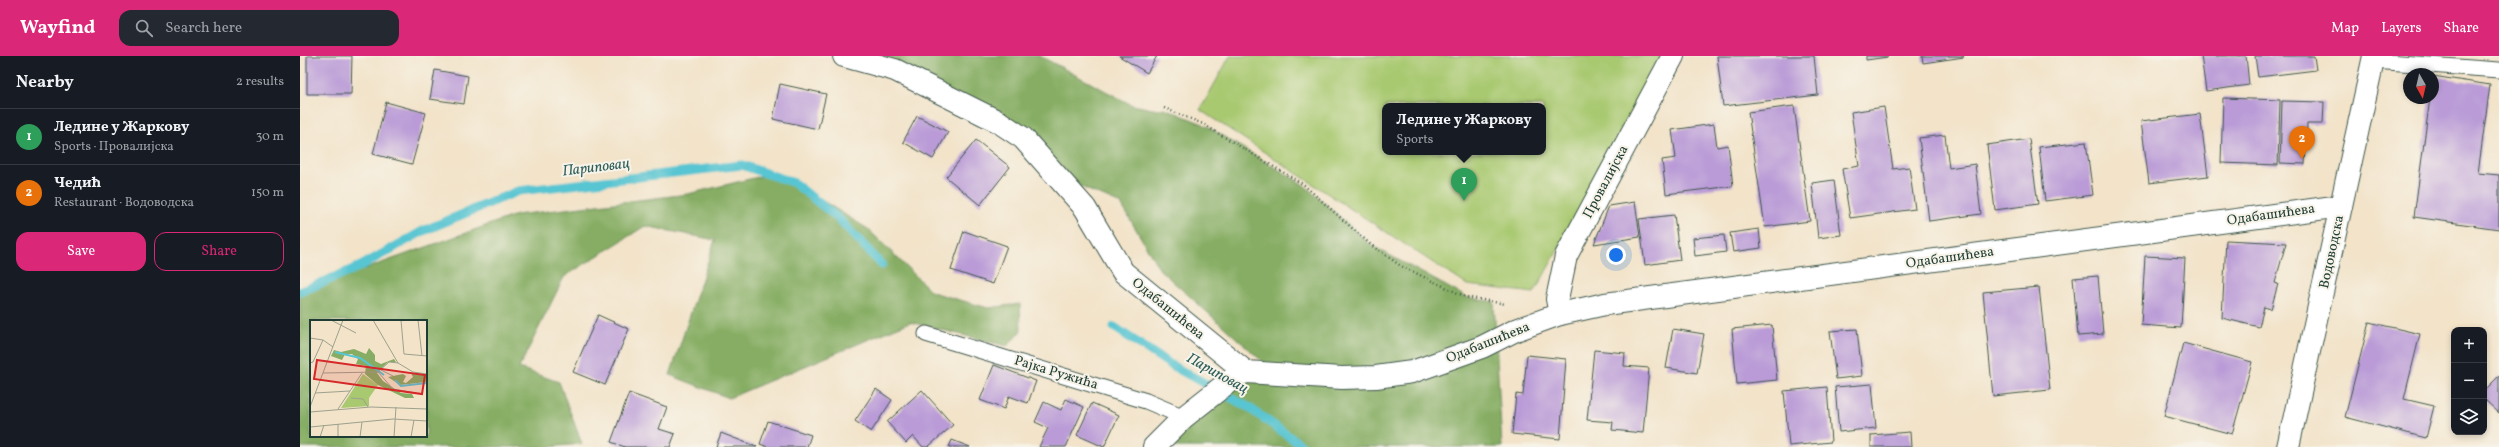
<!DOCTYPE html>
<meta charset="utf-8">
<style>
:root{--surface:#171b24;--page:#242831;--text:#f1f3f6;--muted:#9ea1a6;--line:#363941;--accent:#db2777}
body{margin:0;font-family:Vollkorn,serif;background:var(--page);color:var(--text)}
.controls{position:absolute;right:12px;bottom:12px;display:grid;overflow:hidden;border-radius:8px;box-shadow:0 2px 6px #0003}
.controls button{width:36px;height:36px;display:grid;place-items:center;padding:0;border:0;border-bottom:1px solid var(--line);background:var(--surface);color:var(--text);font:20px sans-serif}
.compass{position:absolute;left:2103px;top:12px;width:36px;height:36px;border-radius:50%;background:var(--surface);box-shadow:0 2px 6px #0003;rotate:172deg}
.you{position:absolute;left:1316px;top:199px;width:14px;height:14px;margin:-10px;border:3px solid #fff;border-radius:50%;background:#1a73e8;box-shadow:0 0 0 6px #1a73e833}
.badge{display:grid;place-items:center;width:26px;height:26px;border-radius:50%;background:var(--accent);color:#fff;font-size:13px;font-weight:700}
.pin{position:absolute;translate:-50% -33px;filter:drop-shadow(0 1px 2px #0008)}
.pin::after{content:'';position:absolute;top:21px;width:14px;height:12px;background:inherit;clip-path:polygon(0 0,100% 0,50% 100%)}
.popup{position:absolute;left:1082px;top:47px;width:164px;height:52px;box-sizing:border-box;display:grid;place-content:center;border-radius:8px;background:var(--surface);filter:drop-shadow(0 1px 3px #0005);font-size:13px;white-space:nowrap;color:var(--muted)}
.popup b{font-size:15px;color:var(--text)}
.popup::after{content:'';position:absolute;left:50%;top:100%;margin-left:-8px;border:8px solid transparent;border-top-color:var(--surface)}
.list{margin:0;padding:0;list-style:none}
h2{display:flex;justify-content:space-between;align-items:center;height:52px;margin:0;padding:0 16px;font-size:17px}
h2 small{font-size:13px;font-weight:400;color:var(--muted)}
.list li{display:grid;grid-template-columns:26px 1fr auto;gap:12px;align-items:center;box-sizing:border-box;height:56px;padding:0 16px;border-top:1px solid var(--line)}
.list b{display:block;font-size:15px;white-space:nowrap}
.list p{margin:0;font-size:13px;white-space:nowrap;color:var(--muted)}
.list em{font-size:13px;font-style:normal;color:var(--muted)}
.actions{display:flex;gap:8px;padding:12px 16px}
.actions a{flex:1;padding:9px 0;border:1px solid var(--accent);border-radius:12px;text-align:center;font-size:14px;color:var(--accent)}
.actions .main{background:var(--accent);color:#fff}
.icon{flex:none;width:22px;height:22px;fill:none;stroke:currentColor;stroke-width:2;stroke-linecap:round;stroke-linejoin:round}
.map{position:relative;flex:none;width:2199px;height:391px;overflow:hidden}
header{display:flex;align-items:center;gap:24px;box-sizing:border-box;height:56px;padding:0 20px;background:var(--accent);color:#fff}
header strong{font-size:19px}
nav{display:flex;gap:22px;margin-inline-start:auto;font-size:14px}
.search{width:280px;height:36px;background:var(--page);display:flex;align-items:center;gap:10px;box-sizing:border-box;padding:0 14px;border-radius:12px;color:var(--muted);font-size:15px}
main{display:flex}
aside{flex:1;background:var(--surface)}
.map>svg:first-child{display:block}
.green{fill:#a9c971;stroke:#648352;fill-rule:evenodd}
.forest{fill:#86ad63;stroke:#52754c;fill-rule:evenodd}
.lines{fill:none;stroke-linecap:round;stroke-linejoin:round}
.stream{stroke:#59c5d2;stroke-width:9}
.building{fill:#ba9bd7}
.service-casing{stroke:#3f564a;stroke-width:17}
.minor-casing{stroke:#3f564a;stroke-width:24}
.tertiary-casing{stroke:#3f564a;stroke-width:24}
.path{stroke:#3f564a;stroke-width:2.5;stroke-dasharray:1 3;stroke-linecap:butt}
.service{stroke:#fff;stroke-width:15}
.minor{stroke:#fff;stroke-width:22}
.tertiary{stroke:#fff;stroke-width:22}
.labels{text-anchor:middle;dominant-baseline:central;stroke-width:4;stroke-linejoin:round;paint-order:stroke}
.street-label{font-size:14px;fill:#1f3d34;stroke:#f7f3e8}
.water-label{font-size:15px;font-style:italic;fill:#2e5f5c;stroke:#f7f3e8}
.inset-river{fill:none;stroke:#59c5d2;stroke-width:2}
.inset-road{fill:none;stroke:#9ea18d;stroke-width:1}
.view{fill:#d62828;fill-opacity:0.15;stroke:#d62828;stroke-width:2}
.inset-edge{fill:none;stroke:#1f3d34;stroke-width:2}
</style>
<header>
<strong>Wayfind</strong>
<div class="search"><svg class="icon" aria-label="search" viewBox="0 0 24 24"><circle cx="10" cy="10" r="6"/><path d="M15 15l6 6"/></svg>Search here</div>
<nav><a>Map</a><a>Layers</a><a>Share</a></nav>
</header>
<main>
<aside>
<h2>Nearby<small>2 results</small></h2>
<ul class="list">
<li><span class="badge" style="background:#2e9e5b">1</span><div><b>Ледине у Жаркову</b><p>Sports · Провалијска</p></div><em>30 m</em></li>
<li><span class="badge" style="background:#e8710a">2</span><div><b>Чедић</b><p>Restaurant · Водоводска</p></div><em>150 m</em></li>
</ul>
<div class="actions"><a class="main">Save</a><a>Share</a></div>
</aside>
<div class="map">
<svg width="2199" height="391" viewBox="0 0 2199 391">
<rect width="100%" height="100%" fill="#f7f3e8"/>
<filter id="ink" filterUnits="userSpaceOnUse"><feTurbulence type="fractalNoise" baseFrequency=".025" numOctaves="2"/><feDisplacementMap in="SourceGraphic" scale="8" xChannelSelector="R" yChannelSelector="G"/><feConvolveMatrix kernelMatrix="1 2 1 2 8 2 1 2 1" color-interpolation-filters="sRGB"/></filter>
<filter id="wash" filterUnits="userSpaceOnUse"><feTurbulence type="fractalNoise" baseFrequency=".012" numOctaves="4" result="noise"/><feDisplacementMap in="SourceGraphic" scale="16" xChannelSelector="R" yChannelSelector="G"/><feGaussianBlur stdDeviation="0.9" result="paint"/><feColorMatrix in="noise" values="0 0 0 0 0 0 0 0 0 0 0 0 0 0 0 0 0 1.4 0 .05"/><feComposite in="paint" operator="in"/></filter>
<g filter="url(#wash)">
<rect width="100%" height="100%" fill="#f2e3c9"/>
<path class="green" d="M930 0H1366L1234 237 1167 229 900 54ZM1085 50H1243V96H1085Z"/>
<g class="forest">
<polygon points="544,0 740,0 832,49 858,54 864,52 903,68 1004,129 1071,189 1166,241 1194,246 1202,391 854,391 884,361 962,305 860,214 821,148 760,122 723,82"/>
<path d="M466 119 494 127 568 173 632 236 688 252 720 248 721 275 707 290 610 266 429 342 370 319 415 184 345 170 264 221 219 312 259 326 282 388 245 391H0V236L216 159 388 138ZM11 265H126V380H11Z"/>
</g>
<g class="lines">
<g class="stream">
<polyline points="0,236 61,210 123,175 218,135 442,109 494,127 539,163 582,209"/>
<polyline points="814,271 871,309 948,351 1004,391"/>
</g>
</g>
<g id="blocks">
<g class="building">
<polygon points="7,0 52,0 51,38 7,38"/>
<polygon points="819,0 857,0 847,17"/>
<polygon points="1417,0 1514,0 1518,39 1423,50"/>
<polygon points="1566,0 1588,0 1588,1 1566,4"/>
<polygon points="1622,0 1663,0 1664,1 1623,7"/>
<polygon points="1901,0 1946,0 1949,29 1906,35"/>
<polygon points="1955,0 2014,0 2016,14 1958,21"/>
<polygon points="135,14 168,20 164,48 130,43"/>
<polygon points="2133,20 2190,29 2178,117 2199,119 2199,173 2114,161 2130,42 2133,42"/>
<polygon points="480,28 526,38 518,73 473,63"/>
<polygon points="1923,42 1980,44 1978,109 1921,107"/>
<polygon points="1982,45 2024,46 2023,68 2007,68 2005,108 1980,107"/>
<polygon points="86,46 126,57 112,108 73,98"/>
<polygon points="1494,50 1510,165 1465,171 1448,56"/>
<polygon points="1584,51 1593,113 1609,111 1615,153 1550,162 1542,113 1559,110 1551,56"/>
<polygon points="1900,58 1908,120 1849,127 1841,65"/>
<polygon points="617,60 648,76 633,103 603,86"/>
<polygon points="1414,68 1417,91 1428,89 1433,130 1366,138 1362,104 1376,102 1372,74"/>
<polygon points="1645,79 1649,112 1675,108 1681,158 1629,165 1619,82"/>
<polygon points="1729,83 1738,148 1695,154 1687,89"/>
<polygon points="676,84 710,111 680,149 646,121"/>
<polygon points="1786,86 1793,139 1745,145 1739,91"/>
<polygon points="1534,124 1541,179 1518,182 1512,127"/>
<polygon points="1335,146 1340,181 1294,188 1309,150"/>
<polygon points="1374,159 1380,204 1345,209 1339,163"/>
<polygon points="1459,173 1461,192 1433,196 1430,177"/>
<polygon points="664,175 707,190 693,228 651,214"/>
<polygon points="1424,179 1426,196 1395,200 1393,182"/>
<polygon points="1926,184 1986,187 1975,227 1978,228 1971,253 1964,251 1959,271 1922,262"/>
<polygon points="1845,200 1885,202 1881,272 1841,269"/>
<polygon points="1798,220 1803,278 1778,280 1773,222"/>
<polygon points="1739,231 1750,334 1693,340 1683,236"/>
<polygon points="298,259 329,273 305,329 273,316"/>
<polygon points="2069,266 2120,278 2104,343 2134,350 2126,382 2045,361"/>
<polygon points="1472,269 1477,324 1437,328 1432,273"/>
<polygon points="1373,273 1404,278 1397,317 1366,312"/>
<polygon points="1557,273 1562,320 1536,323 1530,275"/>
<polygon points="1883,287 1952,306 1932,378 1864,360"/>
<polygon points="1294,294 1325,297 1324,310 1349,312 1343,377 1312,374 1313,366 1287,364"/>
<polygon points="1227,299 1266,303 1260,383 1212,378 1216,338 1223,339"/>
<polygon points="694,309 736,325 728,347 709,340 704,353 680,344"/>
<polygon points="2199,320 2199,357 2184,343 2184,335"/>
<polygon points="1572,328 1576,372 1539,376 1535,331"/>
<polygon points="1527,331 1531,386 1489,390 1484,335"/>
<polygon points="576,333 592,344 571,376 555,365"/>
<polygon points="622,334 653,369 628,391 623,391 613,380 606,387 587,366"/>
<polygon points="329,337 367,351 359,373 375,378 370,391 325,391 311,386"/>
<polygon points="766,343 784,351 766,391 739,391 748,372 735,366 744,346 761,354"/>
<polygon points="792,347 819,359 804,391 777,379"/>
<polygon points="468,365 511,379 507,391 468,391 460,388"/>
<polygon points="1610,376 1611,391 1571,391 1571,379"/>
<polygon points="421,377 457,391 416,391"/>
<polygon points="652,384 670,391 649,391"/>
</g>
</g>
</g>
<g filter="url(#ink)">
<use href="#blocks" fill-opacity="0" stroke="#3f564a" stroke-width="1"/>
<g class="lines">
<defs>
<g id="service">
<polyline points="2073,5 2199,14"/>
<polyline points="626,278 846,345 884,361"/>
</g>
<g id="minor">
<polyline points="544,0 595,14 699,66 723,82 785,152 823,216 946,316 1042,322 1076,321 1112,316 1182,291 1216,274 1260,258 1305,248 2041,150"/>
<polyline points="1260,258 1257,243 1266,200 1373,0"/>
<polyline points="854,391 884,361 936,320 946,316"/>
</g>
<polyline id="tertiary" points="1988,391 2074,0"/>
</defs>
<use href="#service" class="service-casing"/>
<use href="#minor" class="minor-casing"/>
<use href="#tertiary" class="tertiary-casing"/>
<polyline class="path" points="864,52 903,68 1004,129 1071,189 1101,210 1166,241 1205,248"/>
<use href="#service" class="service"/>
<use href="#minor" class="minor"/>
<use href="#tertiary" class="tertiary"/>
</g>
</g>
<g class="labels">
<g class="street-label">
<text transform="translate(1306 126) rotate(-62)">Провалијска</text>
<text transform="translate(1971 159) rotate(-8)">Одабашићева</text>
<text transform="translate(2032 196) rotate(-78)">Водоводска</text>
<text transform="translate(1650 202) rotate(-8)">Одабашићева</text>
<text transform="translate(868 253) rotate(39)">Одабашићева</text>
<text transform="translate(1188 287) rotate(-22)">Одабашићева</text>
<text transform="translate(756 317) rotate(17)">Рајка Ружића</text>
</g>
<g class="water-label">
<text transform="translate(296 112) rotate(-7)">Париповац</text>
<text transform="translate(917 318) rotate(29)">Париповац</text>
</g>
</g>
<g transform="translate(10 264)">
<rect width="117" height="117" fill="#f2e3c9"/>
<path d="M53 54 68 65 59 78V86L31 88Z" fill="#a9c971"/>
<path d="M59 28 65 35V41L71 44 84 39 86 42H78L67 53 73 61 91 73 102 74 104 78H95L68 65 55 54 56 46 46 44 48 39 42 34H35L32 40 21 36 24 30 31 32 44 29 56 34ZM101 53 117 54V69L116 62 90 65 78 57 93 54 96 56 93 62 96 63 103 57Z" fill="#86ad63"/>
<path class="inset-river" d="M25 32 50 38 74 55M85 60 91 66 117 63"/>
<path class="inset-road" d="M21 0 46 13M63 0 88 43 103 52 117 54M91 0 94 34 117 36M108 0 112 36M0 18 13 20 23 27M0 43 3 42 13 20M71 50 83 56M68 52 79 42 88 43M13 53 68 52 83 69 106 73M5 73 40 71M41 78 53 79 58 87M0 87 33 0M28 89 52 53M0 92 61 87 117 89M0 107 83 99 117 101M10 117 14 105M28 117V104M50 117 52 102M84 117 86 87M101 117 104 100"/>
<path class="view" d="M7 40 115 55 112 74 4 59Z"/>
<rect width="117" height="117" class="inset-edge"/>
</g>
</svg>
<div class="controls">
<button>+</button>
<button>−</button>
<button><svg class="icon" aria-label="layers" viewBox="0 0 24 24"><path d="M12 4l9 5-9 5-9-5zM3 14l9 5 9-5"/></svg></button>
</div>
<svg class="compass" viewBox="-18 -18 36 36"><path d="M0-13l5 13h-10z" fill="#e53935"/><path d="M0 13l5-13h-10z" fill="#9ea1a6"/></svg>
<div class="you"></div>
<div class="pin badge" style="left:1164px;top:145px;background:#2e9e5b">1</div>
<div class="popup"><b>Ледине у Жаркову</b>Sports</div>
<div class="pin badge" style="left:2002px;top:103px;background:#e8710a">2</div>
</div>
</main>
